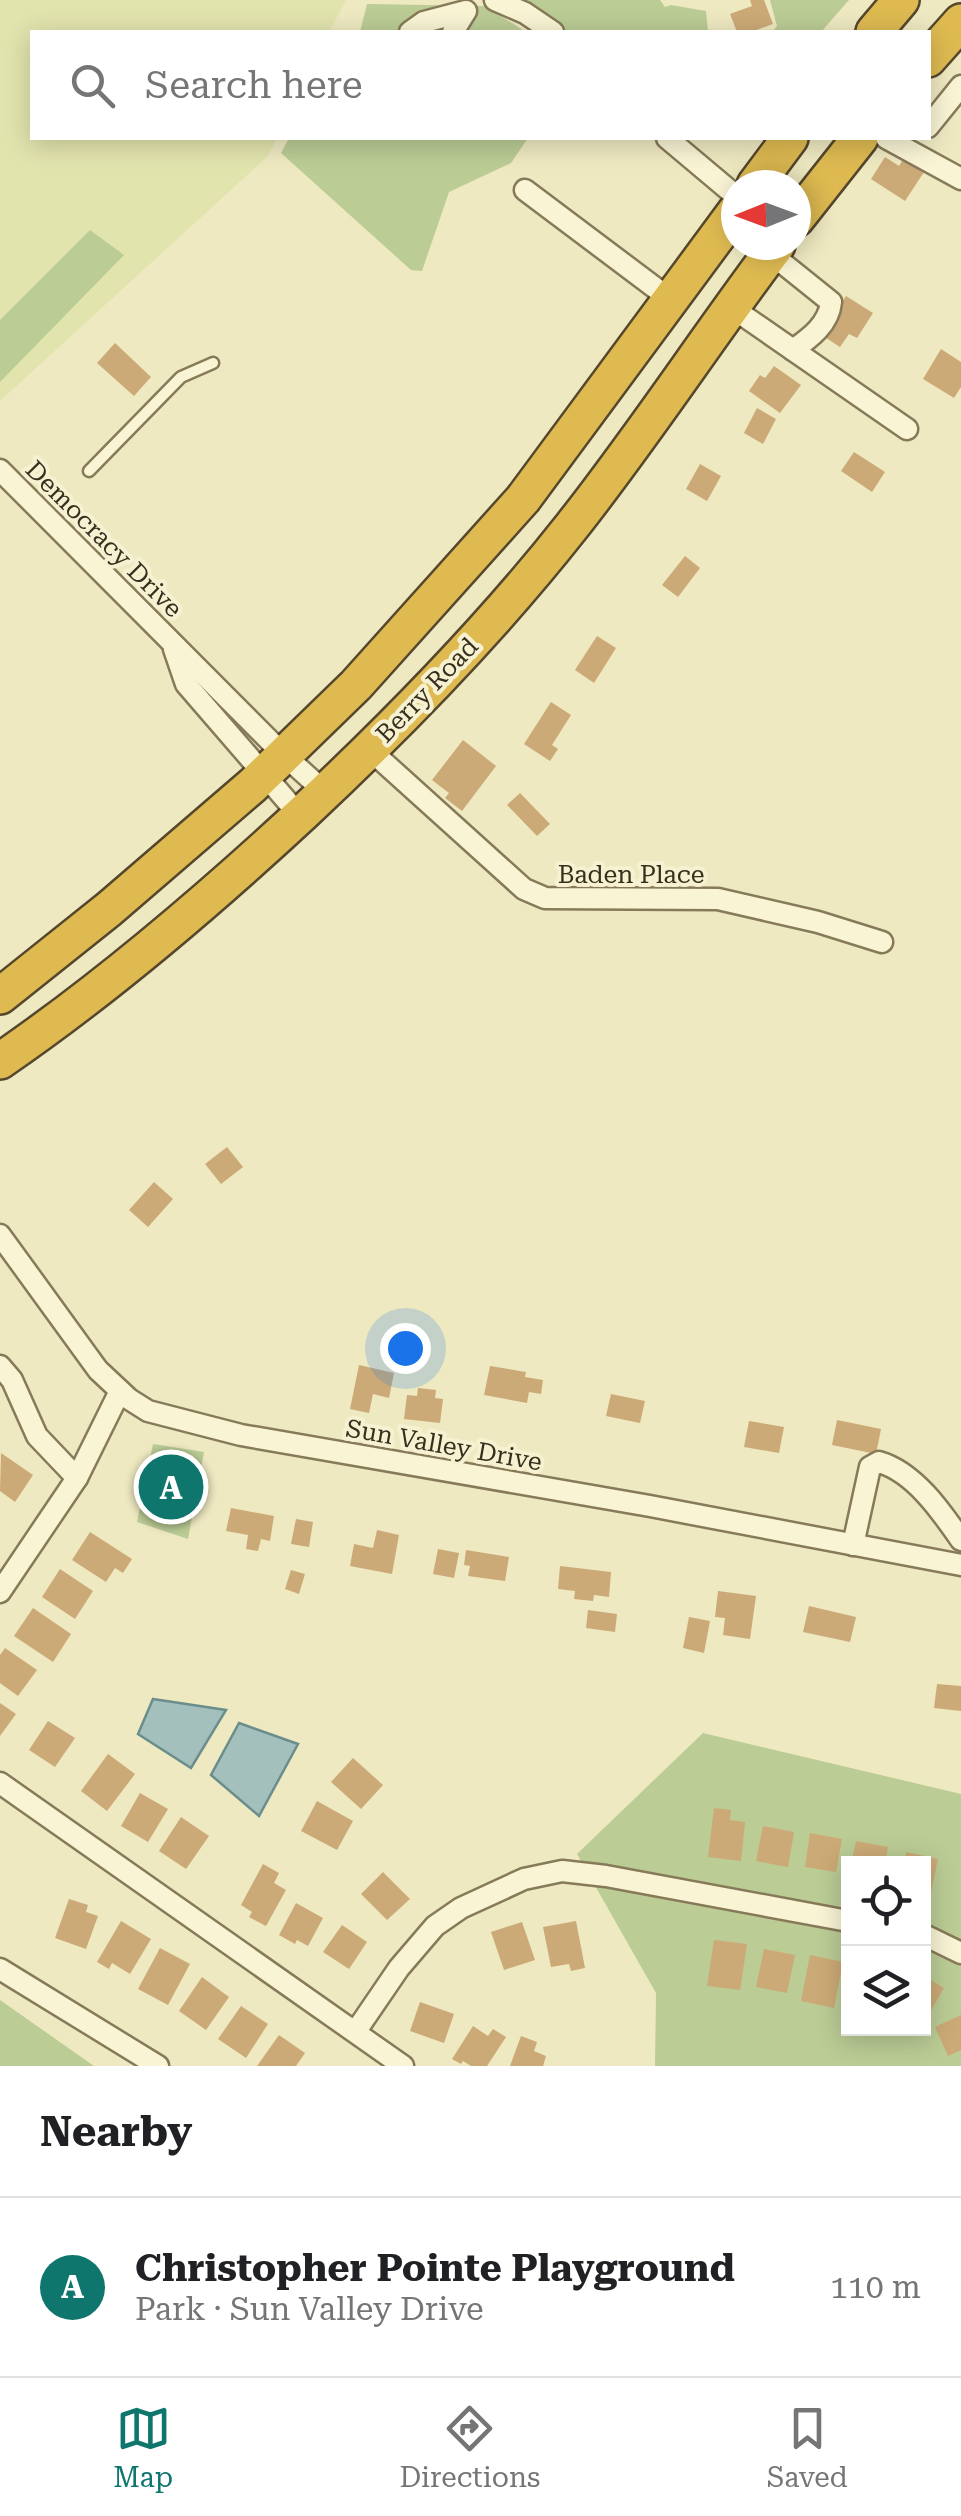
<!DOCTYPE html>
<meta charset="utf-8">
<style>
:root{--surface:#fff;--page:#f2f2f2;--text:#202124;--muted:#757577;--line:#e0e0e0;--accent:#0f766e}
body{margin:0;font-family:"Roboto Serif",serif;background:var(--page);color:var(--text)}
.controls{position:absolute;right:30px;bottom:30px;display:grid;overflow:hidden;border-radius:0px;box-shadow:0 5px 25px #0003}
.controls button{width:90px;height:90px;display:grid;place-items:center;padding:0;border:0;border-bottom:2px solid var(--line);background:var(--surface);color:var(--text);font:50px sans-serif}
.compass{position:absolute;left:721px;top:170px;width:90px;height:90px;border-radius:50%;background:var(--surface);box-shadow:0 5px 25px #0003;rotate:269deg}
.you{position:absolute;left:405px;top:1348px;width:35px;height:35px;margin:-25px;border:8px solid #fff;border-radius:50%;background:#1a73e8;box-shadow:0 0 0 15px #1a73e833}
.badge{display:grid;place-items:center;width:65px;height:65px;border-radius:50%;background:var(--accent);color:#fff;font-size:32px;font-weight:700}
.pin{position:absolute;translate:-50% -50%;border:5px solid #fff;box-shadow:0 2px 10px #0006}
.list{margin:0;padding:0;list-style:none}
h2{display:flex;justify-content:space-between;align-items:center;height:130px;margin:0;padding:0 40px;font-size:42px}
h2 small{font-size:32px;font-weight:400;color:var(--muted)}
.list li{display:grid;grid-template-columns:65px 1fr auto;gap:30px;align-items:center;box-sizing:border-box;height:180px;padding:0 40px;border-top:2px solid var(--line)}
.list b{display:block;font-size:38px;white-space:nowrap}
.list p{margin:0;font-size:32px;white-space:nowrap;color:var(--muted)}
.list em{font-size:32px;font-style:normal;color:var(--muted)}
.icon{flex:none;width:55px;height:55px;fill:none;stroke:currentColor;stroke-width:2;stroke-linecap:round;stroke-linejoin:round}
.map{position:relative;flex:none;width:961px;height:2066px;overflow:hidden}
.search{position:absolute;background:var(--surface);box-shadow:0 5px 25px #0003;left:30px;right:30px;top:30px;height:110px;display:flex;align-items:center;gap:25px;box-sizing:border-box;padding:0 35px;border-radius:0px;color:var(--muted);font-size:38px}
.sheet{height:310px;background:var(--surface)}
nav{display:flex;justify-content:space-around;align-items:center;box-sizing:border-box;height:140px;border-top:2px solid var(--line);background:var(--surface);font-size:28px;color:var(--muted)}
nav a{display:grid;justify-items:center;gap:5px}
nav .on{color:var(--accent)}
.map>svg:first-child{display:block}
.farmland{fill:#e2e4ae}
.green{fill:#bbcc95;fill-rule:evenodd}
.water{fill:#a4c0bd;stroke:#6b8e8c;stroke-width:2.5}
.building{fill:#ca7}
.lines{fill:none;stroke-linecap:round;stroke-linejoin:round}
.lane-casing{stroke:#877a59;stroke-width:15}
.street-casing{stroke:#877a59;stroke-width:25}
.highway-casing{stroke:#55472d;stroke-width:40}
.lane{stroke:#f9f4d4;stroke-width:10}
.street{stroke:#f9f4d4;stroke-width:20}
.highway{stroke:#deba51;stroke-width:35}
.labels{text-anchor:middle;dominant-baseline:central;stroke-width:8;stroke-linejoin:round;paint-order:stroke}
.street-label{font-size:25px;fill:#372e1d;stroke:#f5f1d1}
</style>
<div class="map">
<svg width="961" height="2066" viewBox="0 0 961 2066">
<rect width="100%" height="100%" fill="#eee9c1"/>
<polygon class="farmland" points="0,0 346,0 329,32 32,32 32,138 277,138 268,156 0,401"/>
<g class="green">
<polygon points="515,0 660,0 665,7 671,5 706,11 708,32 568,32"/>
<polygon points="770,0 849,0 821,32 772,32 777,26"/>
<polygon points="367,4 485,6 526,32 360,32"/>
<polygon points="289,138 528,138 511,163 449,192 422,271 411,270 281,153"/>
<polygon points="90,230 124,255 0,382 0,320"/>
<polygon points="153,1444 204,1452 188,1539 137,1522"/>
<path d="M703 1733 961 1794V2066H655L656 1993 577 1854ZM848 1864H924V2028H848Z"/>
<polygon points="0,2000 94,2066 0,2066"/>
</g>
<g class="water">
<polygon points="153,1699 226,1710 191,1768 138,1734"/>
<polygon points="239,1723 298,1744 259,1816 211,1775"/>
</g>
<g class="building">
<polygon points="750,0 764,0 773,24 751,32 737,32 730,14 752,6"/>
<polygon points="885,157 899,166 904,158 924,172 905,201 871,179"/>
<polygon points="846,296 873,313 857,338 849,334 840,347 820,334"/>
<polygon points="115,343 151,377 134,396 97,363"/>
<polygon points="941,349 961,362 961,387 954,398 923,379"/>
<polygon points="774,366 801,385 780,413 749,391 760,375 765,378"/>
<polygon points="757,408 776,419 763,444 744,433"/>
<polygon points="854,452 885,472 872,492 841,471"/>
<polygon points="700,464 721,476 707,501 686,489"/>
<polygon points="685,556 700,568 678,597 662,585"/>
<polygon points="597,636 616,648 594,683 575,670"/>
<polygon points="551,702 571,715 552,745 558,749 550,761 524,744"/>
<polygon points="463,740 496,766 462,811 445,798 449,793 432,780"/>
<polygon points="520,793 550,824 537,836 507,805"/>
<polygon points="227,1147 243,1167 221,1184 205,1164"/>
<polygon points="154,1182 173,1199 148,1227 129,1210"/>
<polygon points="359,1365 394,1373 389,1398 373,1394 369,1413 350,1409"/>
<polygon points="490,1366 526,1372 525,1377 543,1380 541,1394 529,1392 527,1403 484,1395"/>
<polygon points="418,1388 436,1390 435,1398 443,1399 440,1423 404,1419 407,1395 417,1396"/>
<polygon points="611,1394 645,1401 640,1423 606,1416"/>
<polygon points="837,1420 881,1429 876,1454 832,1445"/>
<polygon points="749,1421 784,1427 779,1453 744,1447"/>
<polygon points="1,1453 33,1475 15,1502 0,1491"/>
<polygon points="231,1508 274,1516 270,1541 261,1539 258,1551 246,1549 248,1535 226,1531"/>
<polygon points="296,1519 313,1522 309,1547 291,1544"/>
<polygon points="377,1530 399,1535 392,1574 350,1566 354,1544 373,1548"/>
<polygon points="90,1532 132,1559 123,1573 115,1568 106,1582 72,1560"/>
<polygon points="438,1549 459,1553 454,1578 433,1574"/>
<polygon points="466,1550 509,1557 505,1581 468,1576 470,1566 464,1565"/>
<polygon points="560,1566 611,1572 609,1597 594,1595 593,1601 574,1599 575,1591 558,1589"/>
<polygon points="60,1569 93,1591 75,1619 42,1597"/>
<polygon points="291,1570 305,1574 299,1594 285,1589"/>
<polygon points="718,1591 756,1596 750,1639 723,1635 725,1618 715,1617"/>
<polygon points="809,1606 856,1617 850,1642 803,1632"/>
<polygon points="33,1608 71,1634 53,1662 14,1636"/>
<polygon points="588,1610 617,1614 615,1632 586,1628"/>
<polygon points="689,1617 710,1621 704,1653 683,1648"/>
<polygon points="5,1648 37,1670 18,1696 0,1683 0,1655"/>
<polygon points="937,1684 961,1686 961,1711 934,1708"/>
<polygon points="0,1703 16,1714 0,1736"/>
<polygon points="48,1721 75,1738 55,1767 29,1750"/>
<polygon points="108,1754 135,1774 107,1811 81,1791"/>
<polygon points="353,1758 383,1785 361,1809 331,1782"/>
<polygon points="140,1793 168,1809 148,1842 121,1826"/>
<polygon points="317,1801 353,1821 337,1850 301,1831"/>
<polygon points="714,1808 731,1810 730,1820 745,1822 741,1861 708,1857"/>
<polygon points="181,1817 209,1836 186,1869 159,1851"/>
<polygon points="763,1826 794,1832 788,1867 756,1861"/>
<polygon points="810,1833 842,1839 836,1872 805,1867"/>
<polygon points="856,1841 888,1847 885,1864 851,1864"/>
<polygon points="906,1852 938,1859 930,1897 924,1895 924,1864 904,1864"/>
<polygon points="263,1864 279,1873 274,1883 286,1890 266,1926 249,1917 252,1912 241,1905"/>
<polygon points="383,1872 410,1899 387,1920 361,1894"/>
<polygon points="69,1899 88,1905 86,1912 98,1916 86,1949 55,1938"/>
<polygon points="296,1903 323,1918 308,1946 297,1940 295,1944 279,1935"/>
<polygon points="121,1921 151,1939 130,1974 112,1963 109,1969 97,1962"/>
<polygon points="576,1921 585,1968 571,1971 569,1964 551,1967 543,1927"/>
<polygon points="522,1922 535,1960 504,1970 491,1932"/>
<polygon points="342,1925 367,1942 349,1969 323,1952"/>
<polygon points="714,1940 747,1944 740,1990 707,1986"/>
<polygon points="160,1948 190,1964 168,2005 138,1989"/>
<polygon points="764,1949 795,1955 787,1993 756,1987"/>
<polygon points="810,1955 843,1962 834,2008 801,2001"/>
<polygon points="924,1976 944,1988 924,2023"/>
<polygon points="202,1977 229,1997 206,2030 179,2011"/>
<polygon points="420,2002 454,2014 444,2043 410,2031"/>
<polygon points="241,2006 268,2024 246,2058 218,2039"/>
<polygon points="961,2015 961,2050 948,2056 935,2027"/>
<polygon points="473,2026 488,2036 493,2029 506,2037 487,2066 471,2066 463,2061 461,2064 452,2059"/>
<polygon points="279,2035 305,2053 296,2066 257,2066"/>
<polygon points="521,2036 537,2042 534,2051 546,2056 543,2066 510,2066"/>
</g>
<g class="lines">
<defs>
<polyline id="lane" points="89,471 181,377 213,363"/>
<g id="street">
<polyline points="495,0 525,13 553,32"/>
<polyline points="410,32 424,22 466,11 453,32"/>
<polyline points="928,127 961,86"/>
<polyline points="667,138 736,196"/>
<polyline points="886,138 961,179"/>
<polyline points="525,190 670,299"/>
<path d="M770 253 831 302C829 324 810 338 793 350"/>
<polyline points="731,307 907,429"/>
<polyline points="0,470 284,755 325,792"/>
<polyline points="174,649 186,684 300,816"/>
<polyline points="370,750 524,889 545,898 718,899 818,922 882,942"/>
<polyline points="0,1235 98,1370 129,1399 148,1411 241,1435 650,1506 961,1565"/>
<polyline points="0,1366 12,1380 37,1436 77,1478"/>
<path d="M853 1545 870 1467 879 1462C914 1472 941 1511 961 1540"/>
<polyline points="0,1592 77,1478 120,1391"/>
<polyline points="0,1783 403,2066"/>
<polyline points="924,1935 961,1953"/>
<polyline points="0,1969 158,2066"/>
<polyline points="356,2031 399,1968 435,1926 461,1908 524,1879 562,1871 606,1876 848,1921"/>
</g>
<g id="highway">
<polyline points="874,32 901,0"/>
<polyline points="928,59 961,22"/>
<polyline points="755,185 790,138"/>
<polyline points="796,219 860,138"/>
<polyline points="0,996 109,909 253,785 356,685 523,499 736,211"/>
<path d="M0 1061C108 987 208 901 304 812 399 723 491 629 572 526 644 435 707 338 777 245"/>
</g>
</defs>
<use href="#lane" class="lane-casing"/>
<use href="#street" class="street-casing"/>
<use href="#highway" class="highway-casing"/>
<use href="#lane" class="lane"/>
<use href="#street" class="street"/>
<use href="#highway" class="highway"/>
</g>
<g class="labels">
<g class="street-label">
<text transform="translate(104 539) rotate(45)">Democracy Drive</text>
<text transform="translate(427 690) rotate(-46)">Berry Road</text>
<text x="631" y="874">Baden Place</text>
<text transform="translate(444 1445) rotate(10)">Sun Valley Drive</text>
</g>
</g>
</svg>
<div class="controls">
<button><svg class="icon" aria-label="locate" viewBox="0 0 24 24"><circle cx="12" cy="12" r="6"/><path d="M12 2v4M12 18v4M2 12h4M18 12h4"/></svg></button>
<button><svg class="icon" aria-label="layers" viewBox="0 0 24 24"><path d="M12 4l9 5-9 5-9-5zM3 14l9 5 9-5"/></svg></button>
</div>
<svg class="compass" viewBox="-18 -18 36 36"><path d="M0-13l5 13h-10z" fill="#e53935"/><path d="M0 13l5-13h-10z" fill="#757577"/></svg>
<div class="you"></div>
<div class="pin badge" style="left:171px;top:1487px">A</div>
<div class="search"><svg class="icon" aria-label="search" viewBox="0 0 24 24"><circle cx="10" cy="10" r="6"/><path d="M15 15l6 6"/></svg>Search here</div>
</div>
<section class="sheet">
<h2>Nearby<small></small></h2>
<ul class="list">
<li><span class="badge">A</span><div><b>Christopher Pointe Playground</b><p>Park · Sun Valley Drive</p></div><em>110 m</em></li>
</ul>
</section>
<nav>
<a class="on"><svg class="icon" aria-label="map" viewBox="0 0 24 24"><path d="M3 6l6-2 6 2 6-2v14l-6 2-6-2-6 2zM9 4v14M15 6v14"/></svg>Map</a>
<a><svg class="icon" aria-label="directions" viewBox="0 0 24 24"><path d="M12 3l9 9-9 9-9-9zM9 14v-3h6M13 9l2 2-2 2"/></svg>Directions</a>
<a><svg class="icon" aria-label="saved" viewBox="0 0 24 24"><path d="M7 4h10v16l-5-4-5 4z"/></svg>Saved</a>
</nav>
